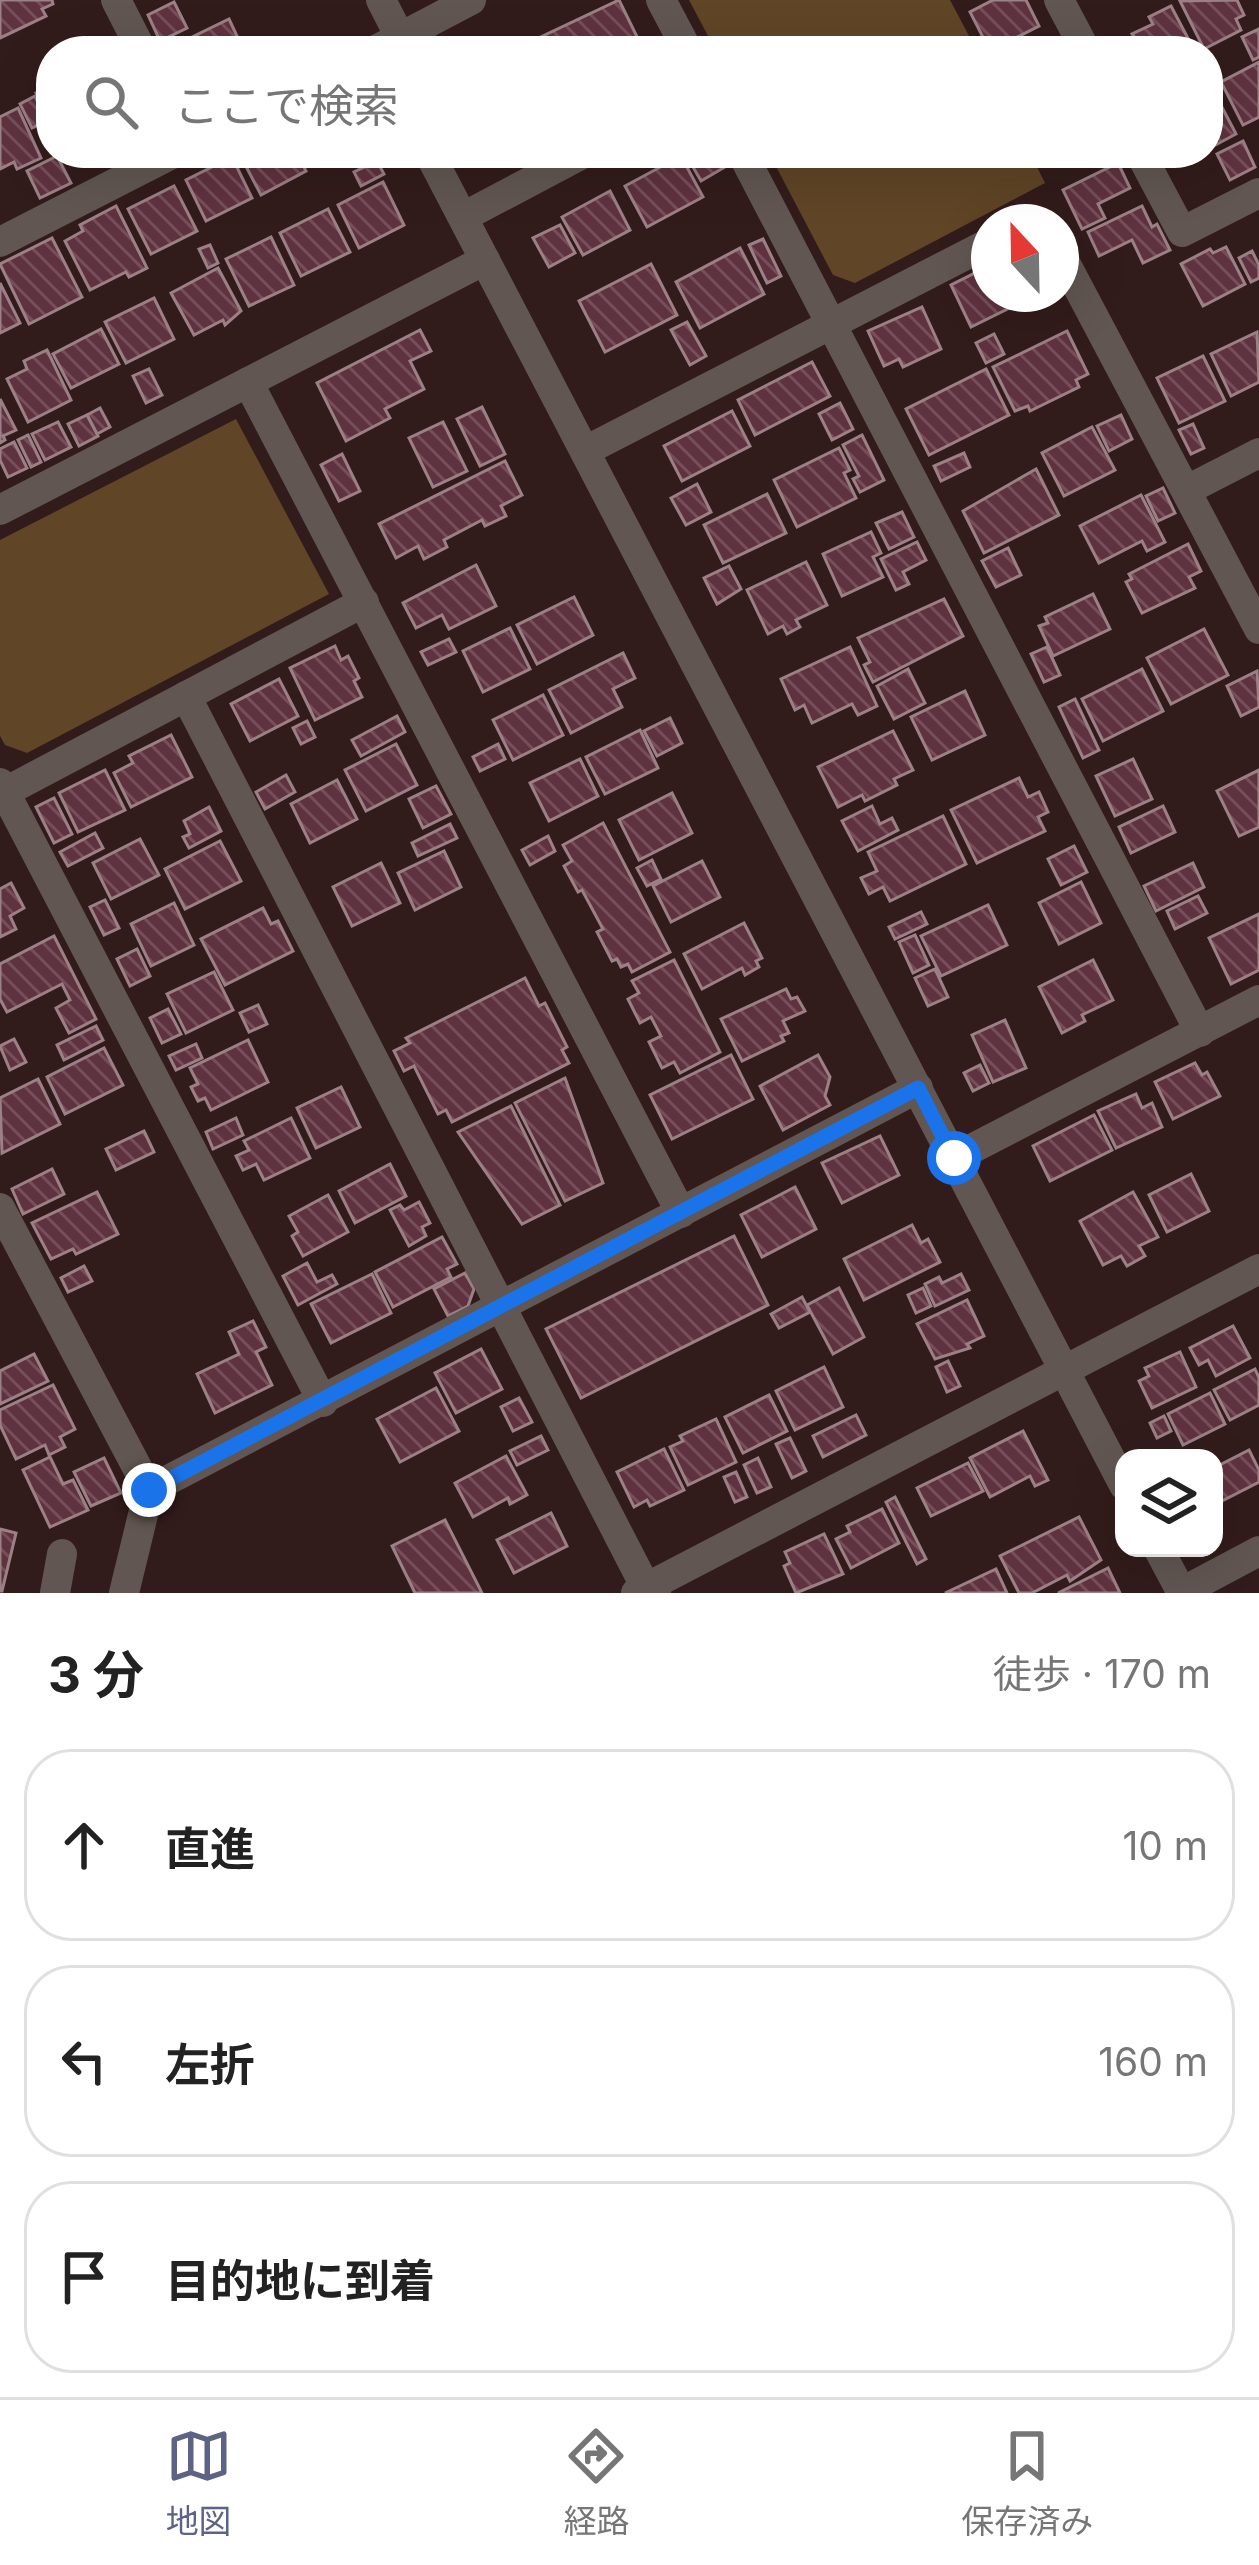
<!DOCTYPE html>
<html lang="ja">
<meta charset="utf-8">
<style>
:root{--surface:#fff;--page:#f2f2f2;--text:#222;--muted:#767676;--line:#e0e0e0;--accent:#5c6384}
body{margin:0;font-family:Inter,"Noto Sans JP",sans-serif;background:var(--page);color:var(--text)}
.controls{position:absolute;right:36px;bottom:36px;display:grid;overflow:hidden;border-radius:24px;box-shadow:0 12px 48px #0002}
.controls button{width:108px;height:108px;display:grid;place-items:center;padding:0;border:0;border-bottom:3px solid var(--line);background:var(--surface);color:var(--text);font:60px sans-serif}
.compass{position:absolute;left:971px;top:204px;width:108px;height:108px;border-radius:50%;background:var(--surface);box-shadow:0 12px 48px #0002;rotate:338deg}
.stop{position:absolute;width:36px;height:36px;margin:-27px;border:9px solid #1a73e8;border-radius:50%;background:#fff}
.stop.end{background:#1a73e8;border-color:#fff;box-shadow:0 3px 12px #0008}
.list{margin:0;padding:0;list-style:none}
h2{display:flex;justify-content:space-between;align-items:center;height:156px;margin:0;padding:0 48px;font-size:51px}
h2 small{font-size:39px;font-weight:400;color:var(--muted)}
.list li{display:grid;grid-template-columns:78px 1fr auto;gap:36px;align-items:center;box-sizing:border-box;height:192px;margin:0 24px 24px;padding:0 24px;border:3px solid var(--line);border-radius:48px}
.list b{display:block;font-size:45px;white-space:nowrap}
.list em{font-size:39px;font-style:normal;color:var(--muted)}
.icon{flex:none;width:66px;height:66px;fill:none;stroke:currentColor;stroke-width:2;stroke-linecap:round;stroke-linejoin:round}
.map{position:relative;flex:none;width:1259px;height:1593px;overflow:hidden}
.search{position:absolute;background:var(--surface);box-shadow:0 12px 48px #0002;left:36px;right:36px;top:36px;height:132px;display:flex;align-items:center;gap:30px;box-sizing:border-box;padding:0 42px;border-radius:48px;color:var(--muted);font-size:45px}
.sheet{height:804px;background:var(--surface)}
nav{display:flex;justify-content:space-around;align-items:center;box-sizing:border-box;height:168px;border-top:3px solid var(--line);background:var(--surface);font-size:33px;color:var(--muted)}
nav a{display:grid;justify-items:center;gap:6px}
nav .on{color:var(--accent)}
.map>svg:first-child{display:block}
.green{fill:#604526}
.building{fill:url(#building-back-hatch);stroke:#9b8086;stroke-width:3}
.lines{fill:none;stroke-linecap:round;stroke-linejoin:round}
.minor{stroke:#615652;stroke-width:30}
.route{stroke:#1a73e8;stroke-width:15}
</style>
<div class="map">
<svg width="1259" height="1593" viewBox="0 0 1259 1593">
<defs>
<pattern id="building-back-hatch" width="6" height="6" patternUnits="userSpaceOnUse" patternTransform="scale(3)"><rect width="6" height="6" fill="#5f323f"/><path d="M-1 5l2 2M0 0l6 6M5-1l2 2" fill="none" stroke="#764f5a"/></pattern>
</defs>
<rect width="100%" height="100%" fill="#321c1b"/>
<g class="green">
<polygon points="689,0 950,0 977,51 716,51"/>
<polygon points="769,153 1030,153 1045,183 855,283 833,275"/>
<polygon points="236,419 329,594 27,753 5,745 0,736 0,540"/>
</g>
<g class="building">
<polygon points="0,0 52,0 53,4 42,9 46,16 0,38"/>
<polygon points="619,0 644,51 530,51 526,44"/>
<polygon points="993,0 1026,0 1039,26 990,51 970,12"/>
<polygon points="1237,0 1244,15 1236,19 1241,30 1204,49 1180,1"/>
<polygon points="174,2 187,28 160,41 148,15"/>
<polygon points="1171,6 1192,46 1184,51 1130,51 1138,44 1132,34 1153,24 1149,17"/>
<polygon points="229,19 244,51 184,51 180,43"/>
<polygon points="1259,29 1259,57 1253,60 1242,37"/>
<polygon points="1259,62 1259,117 1243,125 1221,82"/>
<polygon points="51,86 51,122 36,93"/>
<polygon points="1213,90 1236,134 1208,149 1208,92"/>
<polygon points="35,96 46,121 32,128 20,104"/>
<polygon points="18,108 41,158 17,169 14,162 0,169 0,117"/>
<polygon points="1243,141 1255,167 1230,180 1217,154"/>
<polygon points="239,153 297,153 306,171 261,195"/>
<polygon points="685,153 718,153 725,167 701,181"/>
<polygon points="57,156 71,183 40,198 27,171"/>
<polygon points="681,156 703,197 647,227 625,186"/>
<polygon points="232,157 252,198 206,221 186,180"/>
<polygon points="377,161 384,174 361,186 354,172"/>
<polygon points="1118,163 1130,188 1098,204 1105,218 1082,229 1063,190"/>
<polygon points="383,182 404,225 359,248 338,205"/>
<polygon points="174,186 197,231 151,254 128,209"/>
<polygon points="610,191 630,230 583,255 562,217"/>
<polygon points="116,206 147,268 129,277 126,272 90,290 65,241 83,231 80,225"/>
<polygon points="1142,206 1152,227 1157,224 1170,250 1143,263 1132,240 1099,256 1088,232"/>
<polygon points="328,209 350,252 301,276 280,233"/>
<polygon points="560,225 575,253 549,267 533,238"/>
<polygon points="271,237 294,285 249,306 226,259"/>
<polygon points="52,238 82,297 29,324 0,264"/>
<polygon points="763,239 781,276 767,283 749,245"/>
<polygon points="210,245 218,263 208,268 199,249"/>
<polygon points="1226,247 1245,284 1203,306 1181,264 1210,249 1213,253"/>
<polygon points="740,248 764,294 700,328 676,282"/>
<polygon points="1252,251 1259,265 1259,278 1251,282 1239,258"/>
<polygon points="651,264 677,315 605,352 579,301"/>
<polygon points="989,266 989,294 1038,294 971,327 951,285"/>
<polygon points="218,268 241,311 225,325 223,320 194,335 171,293"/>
<polygon points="0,283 20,323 0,333"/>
<polygon points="154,298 174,339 126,363 105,322"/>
<polygon points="922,307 941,349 903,367 899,359 884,366 868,331"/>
<polygon points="687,322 706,356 690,365 671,330"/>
<polygon points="101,329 119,364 71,388 53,354"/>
<polygon points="420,330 431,351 410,361 424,389 385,409 390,418 346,441 317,383"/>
<polygon points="1067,331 1088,374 1076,380 1079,387 1030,411 1028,406 1015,411 993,367"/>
<polygon points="1257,332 1259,382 1231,396 1211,354"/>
<polygon points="994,334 1004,354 986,363 976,343"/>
<polygon points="47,350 71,400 28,422 7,379 27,369 24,361"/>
<polygon points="1203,356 1225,401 1179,423 1157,378"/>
<polygon points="812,362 830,396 755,435 738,400"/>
<polygon points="149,369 162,395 146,403 133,376"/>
<polygon points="986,369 1009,415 929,455 906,409"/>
<polygon points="0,399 16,430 3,436 5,440 0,443"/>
<polygon points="840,403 853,429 832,440 819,414"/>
<polygon points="482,407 505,454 480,466 457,419"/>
<polygon points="100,408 110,427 97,434 87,415"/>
<polygon points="732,411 750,446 682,481 664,446"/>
<polygon points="87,415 98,436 79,446 68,424"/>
<polygon points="1121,415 1132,439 1109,451 1097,426"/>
<polygon points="58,422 71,447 45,460 32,434"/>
<polygon points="443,422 467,471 433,487 409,438"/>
<polygon points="1193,424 1204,448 1191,454 1179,430"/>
<polygon points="1092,427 1115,470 1064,496 1042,453"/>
<polygon points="28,435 41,462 31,467 18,440"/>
<polygon points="862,435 884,480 860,492 853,479 859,476 843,445"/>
<polygon points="14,442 27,468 8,477 0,460 0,449"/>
<polygon points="839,448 850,470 844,473 856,498 797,527 774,480"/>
<polygon points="964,453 970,467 941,481 934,466"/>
<polygon points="342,454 360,491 339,501 321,465"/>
<polygon points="505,461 522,495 501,506 506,516 485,526 482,520 444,540 447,547 424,559 418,546 396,558 379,524"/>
<polygon points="1036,469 1059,515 984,553 963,511"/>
<polygon points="697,484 711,512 686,525 671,498"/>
<polygon points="1163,488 1175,513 1158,521 1146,496"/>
<polygon points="767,494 786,533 723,563 704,525"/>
<polygon points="1141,495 1165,542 1147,551 1142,541 1099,563 1080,526"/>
<polygon points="902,512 914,537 889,549 876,523"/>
<polygon points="871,532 881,553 873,557 883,577 842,596 823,554"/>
<polygon points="917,542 926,560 903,572 909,584 896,590 881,559"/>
<polygon points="1188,544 1201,571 1189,577 1195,588 1142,613 1126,582 1132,579 1129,574"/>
<polygon points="1008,548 1021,575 996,587 982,561"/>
<polygon points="806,562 827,605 796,620 800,627 787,634 783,626 768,634 747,590"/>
<polygon points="476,565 496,606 449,629 442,615 416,628 403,603"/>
<polygon points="729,566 741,589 717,604 704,578"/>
<polygon points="1093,594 1110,629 1053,656 1039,626 1048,623 1045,617"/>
<polygon points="574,597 593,635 537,664 517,625"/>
<polygon points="944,599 963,636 873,682 864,665 870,662 858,638"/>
<polygon points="510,628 530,669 483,692 463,651"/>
<polygon points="1204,629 1228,675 1171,704 1147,658"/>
<polygon points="449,639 456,652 428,665 421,652"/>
<polygon points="335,646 341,660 348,656 359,678 354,681 362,697 315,720 290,668"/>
<polygon points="850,647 877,706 858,715 852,704 812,723 804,705 795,710 781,679"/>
<polygon points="1047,647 1060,675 1044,682 1031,654"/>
<polygon points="623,653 635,678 613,689 622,707 571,733 549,690"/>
<polygon points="908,669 925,703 894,719 877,686"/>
<polygon points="1142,669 1163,711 1103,741 1082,699"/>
<polygon points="1257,671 1259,707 1241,716 1227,686"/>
<polygon points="279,679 298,716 250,741 231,704"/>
<polygon points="965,691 985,735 932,760 911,717"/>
<polygon points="543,695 563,735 513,760 493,720"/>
<polygon points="1075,699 1099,750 1083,758 1059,707"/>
<polygon points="397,716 405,732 361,756 352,740"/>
<polygon points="670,718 682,743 657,756 644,731"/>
<polygon points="307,721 315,737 301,744 293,728"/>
<polygon points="640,730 658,768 605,794 586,757"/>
<polygon points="893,731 913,770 894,779 897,785 865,801 862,795 838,807 818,767"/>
<polygon points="171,735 192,777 131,807 114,773 133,763 129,756"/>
<polygon points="396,744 417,785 366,811 345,770"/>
<polygon points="498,744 505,759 480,771 473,757"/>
<polygon points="580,759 598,796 549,821 530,783"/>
<polygon points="1133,759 1152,799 1115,816 1096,776"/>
<polygon points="105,770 125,810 78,832 59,793"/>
<polygon points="1259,770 1259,827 1239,836 1217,791"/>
<polygon points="286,775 295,792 265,809 256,792"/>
<polygon points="1019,778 1028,797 1039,792 1048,812 1038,817 1045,831 977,863 951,810"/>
<polygon points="337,780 357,819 310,843 291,804"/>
<polygon points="436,786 451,814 423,828 409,799"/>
<polygon points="672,793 692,833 639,860 619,820"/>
<polygon points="54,798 72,834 54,843 36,807"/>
<polygon points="872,806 880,824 892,818 898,830 858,851 842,821"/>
<polygon points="1163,806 1175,832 1131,853 1119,827"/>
<polygon points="209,807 221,831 189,848 183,837 190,834 184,821"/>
<polygon points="943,816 966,864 890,901 883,887 869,894 861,878 877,871 868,852"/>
<polygon points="603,823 670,952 632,972 628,964 621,967 617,959 612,961 597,932 603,929 582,890 578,892 564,866 572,861 563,845"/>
<polygon points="450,824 457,838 418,856 412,843"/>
<polygon points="95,833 103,848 68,866 60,852"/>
<polygon points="548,836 555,851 530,865 522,850"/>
<polygon points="140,839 159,875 111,899 93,863"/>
<polygon points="220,841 241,881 185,909 165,869"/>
<polygon points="1074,846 1087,872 1061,885 1048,859"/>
<polygon points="444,851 461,887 415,910 398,873"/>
<polygon points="652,860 661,879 647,886 637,868"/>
<polygon points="702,861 720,897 671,922 653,886"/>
<polygon points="381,863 400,903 352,926 333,887"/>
<polygon points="1193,863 1204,887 1156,911 1144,886"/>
<polygon points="1081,882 1101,923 1059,944 1039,903"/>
<polygon points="11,883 24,908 10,916 16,929 0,937 0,889"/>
<polygon points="1198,896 1207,913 1175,929 1167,911"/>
<polygon points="105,900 119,928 104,935 90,907"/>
<polygon points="174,903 194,945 151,966 131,924"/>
<polygon points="988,905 1007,945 941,976 921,936"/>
<polygon points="263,908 271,924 278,921 293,951 225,985 201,939"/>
<polygon points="921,912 927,924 895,939 889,927"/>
<polygon points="1259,914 1259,970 1231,984 1209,938"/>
<polygon points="744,923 762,958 756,961 759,967 745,975 742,968 702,989 684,954"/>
<polygon points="915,935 929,965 913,973 899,942"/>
<polygon points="54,936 96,1019 69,1033 56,1008 70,1000 62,984 7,1012 0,999 0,964"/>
<polygon points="137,949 150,976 130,986 117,959"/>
<polygon points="674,960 720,1052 680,1073 674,1062 662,1068 649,1042 661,1036 651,1017 640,1023 628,999 639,993 632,981"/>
<polygon points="1093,960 1113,1000 1082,1015 1085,1021 1062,1033 1039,987"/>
<polygon points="935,969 948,997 928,1006 915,978"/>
<polygon points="214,972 233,1010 186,1033 167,994"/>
<polygon points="525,978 539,1006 545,1003 567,1047 562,1050 569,1063 452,1122 446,1110 438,1114 414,1066 404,1071 394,1051 410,1043 406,1038"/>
<polygon points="786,989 791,999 797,997 805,1011 783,1021 789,1033 781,1036 784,1041 742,1061 721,1019"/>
<polygon points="258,1005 267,1024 249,1032 240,1013"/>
<polygon points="168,1009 181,1034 162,1043 150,1018"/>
<polygon points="1005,1020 1026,1068 993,1082 972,1035"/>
<polygon points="96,1026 103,1040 64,1060 57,1045"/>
<polygon points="14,1039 26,1062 10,1070 0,1046"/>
<polygon points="248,1040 268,1082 211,1110 205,1098 198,1101 191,1087 198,1084 190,1068"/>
<polygon points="196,1044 202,1058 176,1070 169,1056"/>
<polygon points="104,1048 123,1085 65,1114 47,1077"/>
<polygon points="731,1055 753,1099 672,1139 650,1095"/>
<polygon points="818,1055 830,1077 825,1096 830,1105 783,1130 760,1086"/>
<polygon points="1195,1063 1202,1075 1207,1072 1220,1096 1173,1119 1155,1082"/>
<polygon points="980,1065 989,1083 973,1091 964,1073"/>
<polygon points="565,1078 603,1183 565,1201 515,1103"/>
<polygon points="38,1079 60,1124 2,1153 0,1098"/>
<polygon points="341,1087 360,1127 316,1148 297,1108"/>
<polygon points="1136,1094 1142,1108 1152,1103 1162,1127 1116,1148 1098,1111"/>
<polygon points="511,1106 560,1205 522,1224 458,1132"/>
<polygon points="1094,1115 1112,1150 1050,1181 1033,1146"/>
<polygon points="236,1118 243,1135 213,1149 206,1132"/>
<polygon points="291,1118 310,1158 264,1180 256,1164 243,1170 236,1156 249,1150 244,1141"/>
<polygon points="144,1131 154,1152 116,1170 106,1149"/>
<polygon points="880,1136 899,1175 842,1203 822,1163"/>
<polygon points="390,1164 406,1196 355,1223 339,1191"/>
<polygon points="52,1169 64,1194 23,1214 12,1189"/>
<polygon points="1191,1174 1209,1211 1167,1232 1149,1195"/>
<polygon points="795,1187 816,1229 762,1257 741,1215"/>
<polygon points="97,1192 118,1234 76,1254 73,1249 51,1259 32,1223"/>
<polygon points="1133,1192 1158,1237 1139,1246 1145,1256 1127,1266 1121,1256 1103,1265 1080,1221"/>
<polygon points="328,1195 348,1232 303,1256 292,1236 298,1232 289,1216"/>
<polygon points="419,1202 430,1223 422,1227 426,1236 409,1246 390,1210 400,1205 404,1210"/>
<polygon points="912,1225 921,1243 928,1239 940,1262 864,1300 844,1259"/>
<polygon points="734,1236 768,1305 581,1398 546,1329"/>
<polygon points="442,1237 457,1264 447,1269 451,1277 393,1307 375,1272"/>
<polygon points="307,1263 317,1282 332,1275 337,1284 298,1305 283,1276"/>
<polygon points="84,1266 92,1281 68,1292 61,1278"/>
<polygon points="465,1273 474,1289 468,1306 448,1316 434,1289"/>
<polygon points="372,1274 391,1313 331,1343 311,1304"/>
<polygon points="961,1274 969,1290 935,1306 925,1284 939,1277 942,1283"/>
<polygon points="839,1288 864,1337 833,1354 807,1305"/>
<polygon points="923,1288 931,1306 916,1313 908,1295"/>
<polygon points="802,1297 810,1312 779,1328 771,1314"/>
<polygon points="967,1300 984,1336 967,1344 970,1348 935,1359 917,1324"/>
<polygon points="253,1321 266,1347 256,1352 272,1385 215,1413 197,1374 239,1354 229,1332"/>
<polygon points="1233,1326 1250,1358 1216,1376 1208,1360 1199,1365 1190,1348"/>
<polygon points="481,1349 502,1389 456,1413 435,1373"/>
<polygon points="1180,1352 1196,1387 1152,1408 1139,1381 1149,1376 1145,1368"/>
<polygon points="34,1354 48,1381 0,1404 0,1371"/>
<polygon points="948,1361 960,1386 947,1392 936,1367"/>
<polygon points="824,1367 843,1407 795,1430 776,1391"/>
<polygon points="1255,1369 1259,1378 1259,1405 1230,1420 1214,1390"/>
<polygon points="53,1385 75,1429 60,1437 65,1447 49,1455 45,1445 16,1459 0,1425 0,1410"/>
<polygon points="436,1388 459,1431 400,1462 377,1419"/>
<polygon points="1210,1393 1225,1424 1183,1445 1168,1414"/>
<polygon points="769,1395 787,1431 743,1453 725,1417"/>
<polygon points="519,1398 532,1422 513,1431 501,1407"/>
<polygon points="856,1415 866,1435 823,1457 813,1436"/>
<polygon points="1164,1416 1171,1431 1157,1438 1150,1423"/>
<polygon points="716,1419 736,1462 688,1485 670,1447 683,1441 680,1436"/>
<polygon points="1023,1431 1048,1480 1035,1486 1030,1476 990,1497 970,1458"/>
<polygon points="541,1436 548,1450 517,1465 510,1451"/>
<polygon points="790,1438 806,1471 792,1478 776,1444"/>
<polygon points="664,1449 684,1490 650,1506 647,1500 634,1507 617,1472"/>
<polygon points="1249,1450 1259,1470 1259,1482 1214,1505 1214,1468"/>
<polygon points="506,1456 527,1495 510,1504 508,1498 473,1517 455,1483"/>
<polygon points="50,1457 63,1484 73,1480 88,1510 50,1527 23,1470"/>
<polygon points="104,1458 121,1493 91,1506 74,1472"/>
<polygon points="758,1458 771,1487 757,1493 744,1465"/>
<polygon points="968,1463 983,1491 931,1516 917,1488"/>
<polygon points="736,1472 747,1497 735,1502 724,1477"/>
<polygon points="895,1497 926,1559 917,1564 886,1502"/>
<polygon points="882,1509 899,1543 851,1568 836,1539 850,1532 847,1526"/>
<polygon points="551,1513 567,1546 514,1573 497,1540"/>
<polygon points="1079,1517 1101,1560 1070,1581 1067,1575 1032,1593 1019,1593 1000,1556"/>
<polygon points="445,1520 482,1593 415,1593 392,1546"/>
<polygon points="0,1529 16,1533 2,1591 0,1591"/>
<polygon points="824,1534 843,1574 796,1593 784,1566 790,1563 785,1552"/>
<polygon points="1108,1568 1120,1593 1058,1593"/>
<polygon points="996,1569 1007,1593 945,1593"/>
</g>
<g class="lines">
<g class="minor">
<polyline points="116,0 142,51"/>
<polyline points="381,0 400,37"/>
<polyline points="661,0 688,51"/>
<polyline points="1059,0 1086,51"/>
<polyline points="374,51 471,0"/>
<polyline points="429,153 1124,1485"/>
<polyline points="742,153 1200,1032"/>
<polyline points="1140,153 1182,232 1259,193"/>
<polyline points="463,217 584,153"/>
<polyline points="1029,222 1035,222"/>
<polyline points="0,242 174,153"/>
<polyline points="1061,255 1259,629"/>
<polyline points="248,382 681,1213"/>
<polyline points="585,451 989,243"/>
<polyline points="1187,490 1259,453"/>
<polyline points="0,510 485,260"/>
<polyline points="186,696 646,1588 656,1593"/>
<polyline points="0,783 323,1402"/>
<polyline points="5,792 364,602"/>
<polyline points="954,1158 1259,1000"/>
<polyline points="0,1208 149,1490 124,1593"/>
<polyline points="149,1490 918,1088"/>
<polyline points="1158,1548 1182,1593"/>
<polyline points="55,1593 62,1554"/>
<polyline points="636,1593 1259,1269"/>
<polyline points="1180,1593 1259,1551"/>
</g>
</g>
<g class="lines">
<polyline class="route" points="149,1490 918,1088 954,1158"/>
</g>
</svg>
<div class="controls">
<button><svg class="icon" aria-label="layers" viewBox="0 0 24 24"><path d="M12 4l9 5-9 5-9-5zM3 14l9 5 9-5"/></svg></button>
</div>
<svg class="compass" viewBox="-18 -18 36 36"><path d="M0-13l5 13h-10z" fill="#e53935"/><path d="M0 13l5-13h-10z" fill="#767676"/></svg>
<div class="stop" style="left:954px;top:1158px"></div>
<div class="stop end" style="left:149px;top:1490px"></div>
<div class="search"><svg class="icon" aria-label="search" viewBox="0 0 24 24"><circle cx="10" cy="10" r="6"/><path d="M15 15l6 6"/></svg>ここで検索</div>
</div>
<section class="sheet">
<h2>3 分<small>徒歩 · 170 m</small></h2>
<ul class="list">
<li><svg class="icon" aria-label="ahead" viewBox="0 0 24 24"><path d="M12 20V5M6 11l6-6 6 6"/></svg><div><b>直進</b></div><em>10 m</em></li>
<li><svg class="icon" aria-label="left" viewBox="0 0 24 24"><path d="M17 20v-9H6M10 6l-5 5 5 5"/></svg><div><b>左折</b></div><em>160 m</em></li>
<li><svg class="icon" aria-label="arrive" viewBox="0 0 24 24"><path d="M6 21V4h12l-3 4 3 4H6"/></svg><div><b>目的地に到着</b></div></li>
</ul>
</section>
<nav>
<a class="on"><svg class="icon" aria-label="map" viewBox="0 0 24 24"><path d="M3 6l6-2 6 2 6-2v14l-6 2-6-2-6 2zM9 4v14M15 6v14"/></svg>地図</a>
<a><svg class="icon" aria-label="directions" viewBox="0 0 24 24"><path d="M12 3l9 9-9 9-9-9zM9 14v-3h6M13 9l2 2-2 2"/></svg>経路</a>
<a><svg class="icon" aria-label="saved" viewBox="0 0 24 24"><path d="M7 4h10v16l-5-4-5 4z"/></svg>保存済み</a>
</nav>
